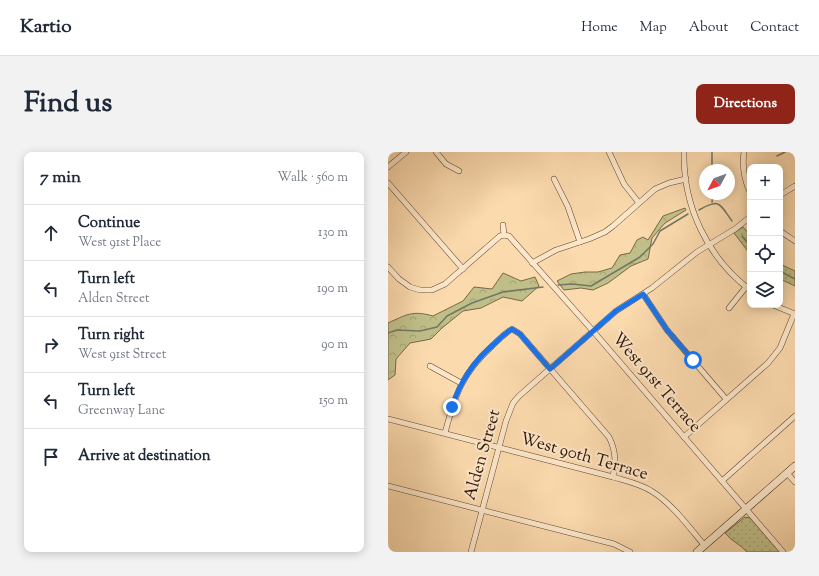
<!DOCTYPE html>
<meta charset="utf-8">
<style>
:root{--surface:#fff;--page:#f2f2f3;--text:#1f2937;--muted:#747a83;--line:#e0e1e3;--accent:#8f2418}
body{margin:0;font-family:"Sorts Mill Goudy",serif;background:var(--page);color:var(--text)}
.controls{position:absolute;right:12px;top:12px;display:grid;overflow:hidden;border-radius:8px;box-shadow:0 2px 10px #0003}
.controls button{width:36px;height:36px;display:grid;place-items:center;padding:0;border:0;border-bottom:1px solid var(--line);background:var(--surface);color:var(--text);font:20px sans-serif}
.compass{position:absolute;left:311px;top:12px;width:36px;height:36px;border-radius:50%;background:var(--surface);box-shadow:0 2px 10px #0003;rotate:229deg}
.stop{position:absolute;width:12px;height:12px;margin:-9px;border:3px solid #1a73e8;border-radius:50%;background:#fff}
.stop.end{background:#1a73e8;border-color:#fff;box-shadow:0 1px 4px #0008}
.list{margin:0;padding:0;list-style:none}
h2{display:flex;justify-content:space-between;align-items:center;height:52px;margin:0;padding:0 16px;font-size:17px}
h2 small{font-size:13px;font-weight:400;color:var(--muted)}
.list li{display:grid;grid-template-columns:26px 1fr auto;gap:12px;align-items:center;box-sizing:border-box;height:56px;padding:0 16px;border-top:1px solid var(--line)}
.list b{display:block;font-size:15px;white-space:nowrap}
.list p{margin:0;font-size:13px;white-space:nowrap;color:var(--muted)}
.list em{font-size:13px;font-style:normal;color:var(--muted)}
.icon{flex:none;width:22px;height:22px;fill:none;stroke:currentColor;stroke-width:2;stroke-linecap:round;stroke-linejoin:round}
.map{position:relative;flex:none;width:407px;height:400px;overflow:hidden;border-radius:8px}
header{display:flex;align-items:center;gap:24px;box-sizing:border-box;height:56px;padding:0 20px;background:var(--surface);border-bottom:1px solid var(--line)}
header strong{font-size:19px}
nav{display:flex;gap:22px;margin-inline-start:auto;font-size:14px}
.intro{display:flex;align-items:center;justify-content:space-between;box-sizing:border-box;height:96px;padding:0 24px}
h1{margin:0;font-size:28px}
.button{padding:10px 18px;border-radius:8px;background:var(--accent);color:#fff;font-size:14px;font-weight:700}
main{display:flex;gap:24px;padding:0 24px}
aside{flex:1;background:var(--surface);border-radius:8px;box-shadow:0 2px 10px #0003}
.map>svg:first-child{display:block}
.forest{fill:url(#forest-crowns);stroke:#776844}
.park{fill:url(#park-dots);stroke:#776844}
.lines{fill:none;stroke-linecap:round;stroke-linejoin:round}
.stream{stroke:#727764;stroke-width:1.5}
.minor-casing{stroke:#61432c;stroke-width:6}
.secondary-casing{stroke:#2e1100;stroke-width:8}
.minor{stroke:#fce7ca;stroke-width:5}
.secondary{stroke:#fce7ca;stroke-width:7}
.route{stroke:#1a73e8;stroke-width:5}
.labels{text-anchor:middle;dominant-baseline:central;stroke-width:4;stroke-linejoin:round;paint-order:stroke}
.street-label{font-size:17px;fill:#2e1100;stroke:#fce7ca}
</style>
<header>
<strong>Kartio</strong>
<nav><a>Home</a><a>Map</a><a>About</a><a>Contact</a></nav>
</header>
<div class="intro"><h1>Find us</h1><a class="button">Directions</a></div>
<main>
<aside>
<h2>7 min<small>Walk · 560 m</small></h2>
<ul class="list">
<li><svg class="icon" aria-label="ahead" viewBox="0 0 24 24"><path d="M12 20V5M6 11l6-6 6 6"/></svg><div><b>Continue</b><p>West 91st Place</p></div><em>130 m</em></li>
<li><svg class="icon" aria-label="left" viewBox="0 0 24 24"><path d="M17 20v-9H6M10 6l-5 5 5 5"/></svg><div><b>Turn left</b><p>Alden Street</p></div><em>190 m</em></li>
<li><svg class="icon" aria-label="right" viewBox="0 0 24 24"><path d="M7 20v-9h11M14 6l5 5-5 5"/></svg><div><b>Turn right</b><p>West 91st Street</p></div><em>90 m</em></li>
<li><svg class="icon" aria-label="left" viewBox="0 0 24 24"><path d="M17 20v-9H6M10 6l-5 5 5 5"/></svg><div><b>Turn left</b><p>Greenway Lane</p></div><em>150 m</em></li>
<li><svg class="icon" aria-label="arrive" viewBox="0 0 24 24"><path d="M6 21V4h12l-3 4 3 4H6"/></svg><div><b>Arrive at destination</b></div></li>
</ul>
</aside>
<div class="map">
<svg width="407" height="400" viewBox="0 0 407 400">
<defs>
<pattern id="forest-crowns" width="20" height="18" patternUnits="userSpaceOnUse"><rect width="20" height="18" fill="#c0bf89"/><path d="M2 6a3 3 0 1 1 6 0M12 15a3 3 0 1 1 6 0" fill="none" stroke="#a5a374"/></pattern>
<pattern id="park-dots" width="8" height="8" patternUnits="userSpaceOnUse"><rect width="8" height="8" fill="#c0bf89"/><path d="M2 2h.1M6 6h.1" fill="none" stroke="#a5a374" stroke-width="1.8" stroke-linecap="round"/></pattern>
</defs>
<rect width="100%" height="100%" fill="#fbdaae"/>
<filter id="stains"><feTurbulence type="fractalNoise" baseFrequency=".005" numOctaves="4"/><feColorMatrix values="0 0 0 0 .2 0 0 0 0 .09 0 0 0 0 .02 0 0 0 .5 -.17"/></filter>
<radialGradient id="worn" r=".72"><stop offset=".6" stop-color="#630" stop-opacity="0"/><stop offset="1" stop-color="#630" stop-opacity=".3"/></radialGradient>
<g class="forest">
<polygon points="297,56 298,58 277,71 264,86 260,107 243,114 220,131 205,138 193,136 176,138 169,129 183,122 197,120 210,120 224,116 232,103 242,101 249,88 255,85 260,88 275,64"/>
<path d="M115 121 133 129 147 125 151 134 134 149 115 145 93 156 75 159 54 176 43 187 22 191 8 207 7 223 0 228V171C18 163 24 158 45 164L75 149 86 135 104 137Z"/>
</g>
<g class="park">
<polygon points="355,75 362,83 362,102 346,81"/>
<polygon points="392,112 407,119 407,134 392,127"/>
<path d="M357 365 362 366 392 400H359C352 392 343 389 337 381Z"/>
</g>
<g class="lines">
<g class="stream">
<polyline points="324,0 324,18"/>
<polyline points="389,4 397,0"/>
<polyline points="324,50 325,42"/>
<path d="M311 58C332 46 331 51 344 69"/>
<polyline points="354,84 362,94"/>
<polyline points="392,119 407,127"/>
<polyline points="170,133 184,132 203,134 252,105 265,92 272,79 300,62"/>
<polyline points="0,181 9,178 32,179 49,175 59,164 84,151 115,140 155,135"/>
</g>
<defs>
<g id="minor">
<polyline points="48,0 58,12 71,19"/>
<polyline points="221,0 236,32 251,51"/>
<path d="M296 0C295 54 319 105 362 138"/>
<path d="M356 0C354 14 356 27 362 40"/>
<polyline points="0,15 18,0"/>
<polyline points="166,27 180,55 192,90"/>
<polyline points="0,31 75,117"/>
<polyline points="392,43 407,34"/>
<polyline points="115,73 116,83"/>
<polyline points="392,79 407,89"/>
<polyline points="116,83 121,84 205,179 395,400"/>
<polyline points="144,111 168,98 201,87 217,80 225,74 267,37 281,31 298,27"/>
<polyline points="0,115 11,127 22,135 32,138 44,138 57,132 112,84 116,83"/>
<polyline points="255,142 279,178 338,247"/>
<polyline points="385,153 407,162"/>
<polyline points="341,156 358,135"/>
<polyline points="42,214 73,231"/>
<path d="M0 267 225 325C238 329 253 332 265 340 284 352 302 376 316 393"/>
<path d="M57 281C67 243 74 221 105 193 111 187 117 181 124 177L132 182 221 285C228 299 228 310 225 325"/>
<polyline points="296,285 380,211 392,196 406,162"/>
<polyline points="399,321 407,330"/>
<polyline points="334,329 407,264"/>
<polyline points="0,334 226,392 242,400"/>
<polyline points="83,400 118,269 125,251 131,244 228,159 264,136 309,100 347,77 362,65"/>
</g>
<polyline id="secondary" points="309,400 407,314"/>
</defs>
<use href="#minor" class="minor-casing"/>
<use href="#secondary" class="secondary-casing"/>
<use href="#minor" class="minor"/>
<use href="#secondary" class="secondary"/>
</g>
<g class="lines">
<path class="route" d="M64 255C72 230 85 210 105 193 111 187 117 181 124 177L132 182 162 217 228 159 255 142 279 178 305 208"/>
</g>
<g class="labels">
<g class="street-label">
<text transform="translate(268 231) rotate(49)">West 91st Terrace</text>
<text transform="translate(95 303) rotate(-74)">Alden Street</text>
<text transform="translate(196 305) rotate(16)">West 90th Terrace</text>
</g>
</g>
<rect width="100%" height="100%" filter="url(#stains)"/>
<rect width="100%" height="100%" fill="url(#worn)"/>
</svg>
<div class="controls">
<button>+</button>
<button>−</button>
<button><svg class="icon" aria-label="locate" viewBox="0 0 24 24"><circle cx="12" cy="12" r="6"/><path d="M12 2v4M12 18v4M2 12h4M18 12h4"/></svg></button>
<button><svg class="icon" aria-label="layers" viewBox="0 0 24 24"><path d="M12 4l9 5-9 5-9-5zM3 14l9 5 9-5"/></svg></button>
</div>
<svg class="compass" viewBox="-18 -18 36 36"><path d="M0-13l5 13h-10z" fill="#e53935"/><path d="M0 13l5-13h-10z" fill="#747a83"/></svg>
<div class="stop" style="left:305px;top:208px"></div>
<div class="stop end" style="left:64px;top:255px"></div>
</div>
</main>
